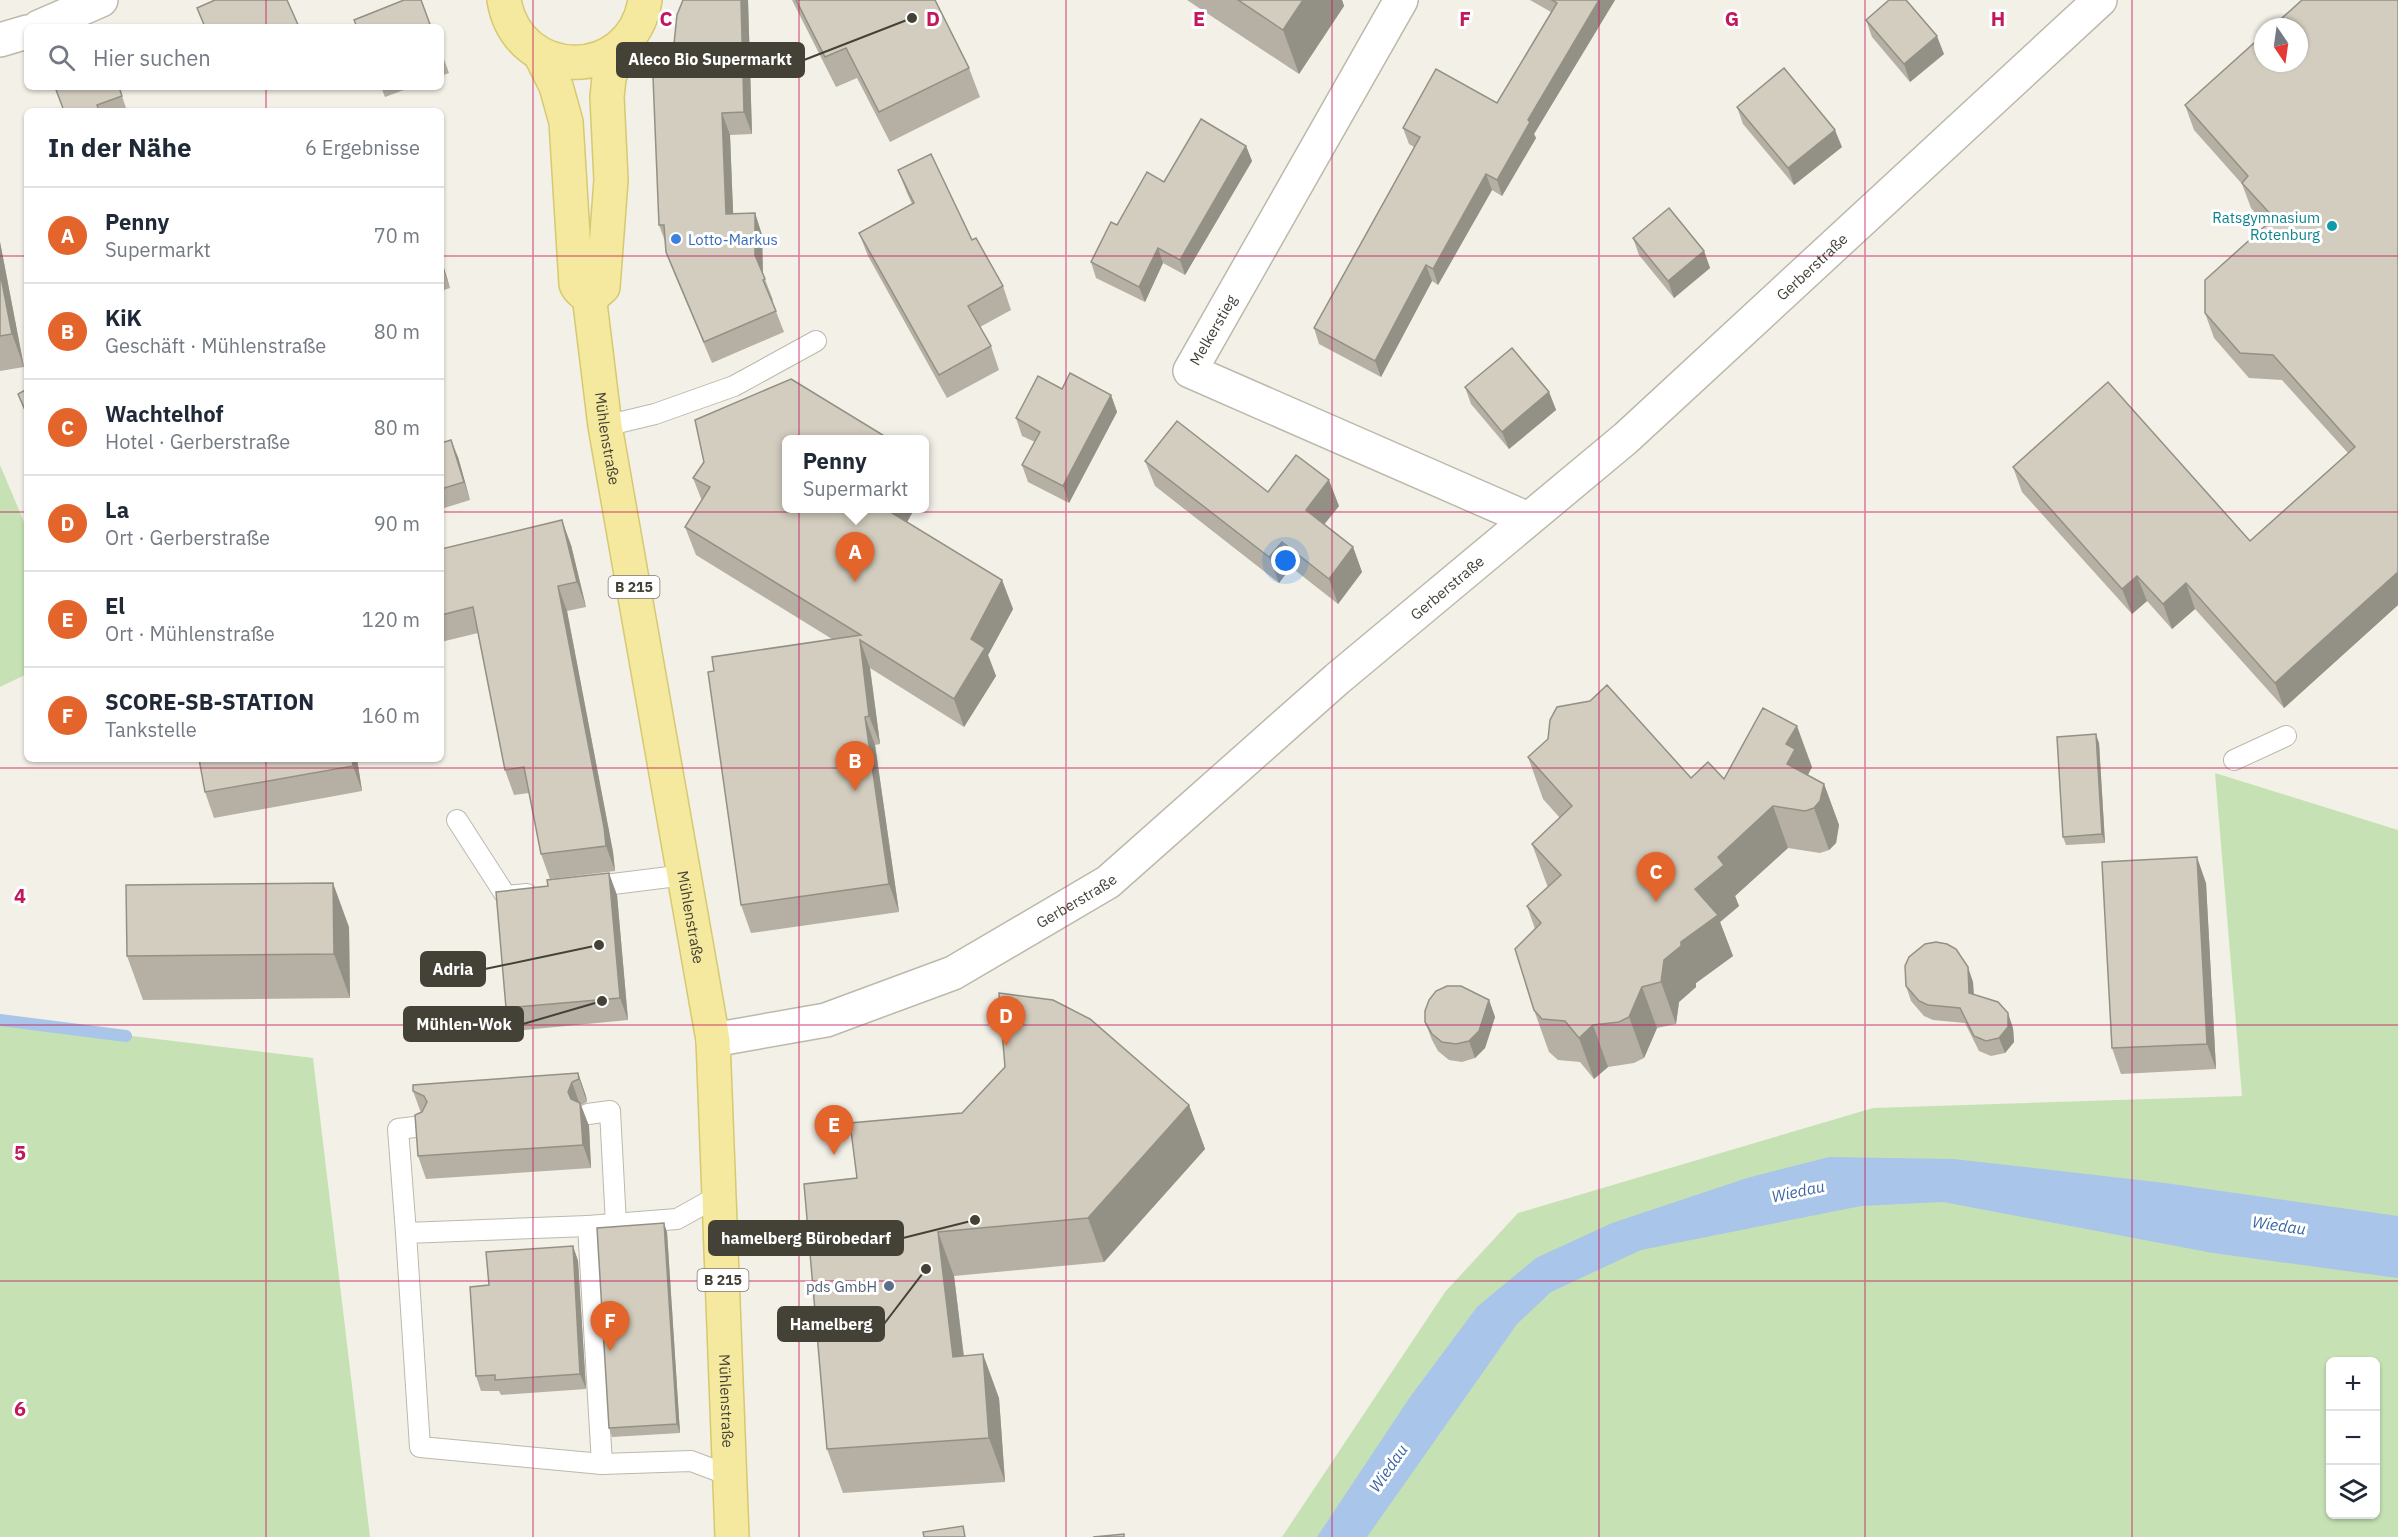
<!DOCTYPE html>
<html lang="de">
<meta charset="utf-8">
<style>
:root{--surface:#fff;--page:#f6f6f7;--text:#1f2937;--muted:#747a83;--line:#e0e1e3;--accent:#e4652c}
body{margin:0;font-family:"IBM Plex Sans",sans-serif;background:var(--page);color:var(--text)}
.controls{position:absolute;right:18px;bottom:18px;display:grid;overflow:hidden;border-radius:9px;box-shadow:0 2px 4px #0004}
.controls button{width:54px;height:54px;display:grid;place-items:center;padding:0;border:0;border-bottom:2px solid var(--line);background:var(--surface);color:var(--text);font:30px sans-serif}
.compass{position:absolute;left:2254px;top:18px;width:54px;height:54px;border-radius:50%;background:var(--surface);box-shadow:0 2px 4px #0004;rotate:167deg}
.you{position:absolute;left:1286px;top:561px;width:21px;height:21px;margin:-15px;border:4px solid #fff;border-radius:50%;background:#1a73e8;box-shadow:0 0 0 9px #1a73e833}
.badge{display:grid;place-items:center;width:39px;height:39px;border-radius:50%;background:var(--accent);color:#fff;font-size:20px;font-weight:700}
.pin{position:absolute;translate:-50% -50px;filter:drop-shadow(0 2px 3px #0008)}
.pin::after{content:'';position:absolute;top:32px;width:21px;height:18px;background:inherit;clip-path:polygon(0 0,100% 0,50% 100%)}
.popup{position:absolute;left:782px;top:435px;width:147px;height:78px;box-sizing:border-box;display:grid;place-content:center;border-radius:9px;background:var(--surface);filter:drop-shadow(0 2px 4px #0005);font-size:20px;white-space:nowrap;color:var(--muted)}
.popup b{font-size:22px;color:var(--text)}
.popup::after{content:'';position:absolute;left:50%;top:100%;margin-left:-12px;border:12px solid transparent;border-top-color:var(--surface)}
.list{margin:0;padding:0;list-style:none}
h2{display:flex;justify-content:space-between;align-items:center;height:78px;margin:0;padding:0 24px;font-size:26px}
h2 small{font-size:20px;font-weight:400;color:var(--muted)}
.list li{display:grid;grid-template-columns:39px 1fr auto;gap:18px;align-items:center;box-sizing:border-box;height:96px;padding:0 24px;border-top:2px solid var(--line)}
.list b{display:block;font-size:22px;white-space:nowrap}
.list p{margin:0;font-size:20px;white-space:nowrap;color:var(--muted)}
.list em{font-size:20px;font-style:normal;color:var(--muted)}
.icon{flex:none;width:33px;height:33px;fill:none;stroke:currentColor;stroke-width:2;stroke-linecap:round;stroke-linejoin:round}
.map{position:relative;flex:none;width:2398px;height:1537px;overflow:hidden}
.search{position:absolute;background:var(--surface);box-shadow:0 2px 4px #0004;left:24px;top:24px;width:420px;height:66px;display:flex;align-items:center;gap:15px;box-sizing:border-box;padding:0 21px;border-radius:9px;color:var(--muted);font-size:22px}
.panel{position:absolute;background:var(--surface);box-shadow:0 2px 4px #0004;left:24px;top:108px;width:420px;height:654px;border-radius:9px}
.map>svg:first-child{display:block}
.green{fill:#c6e2b4;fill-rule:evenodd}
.water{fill:#a9c5e9}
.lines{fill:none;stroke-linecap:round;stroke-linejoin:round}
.stream{stroke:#a9c5e9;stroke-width:12}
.service-casing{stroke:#bcb9ab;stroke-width:22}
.minor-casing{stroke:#bcb9ab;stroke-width:36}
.primary-casing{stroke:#d7c970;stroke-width:36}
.service{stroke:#fff;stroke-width:20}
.minor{stroke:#fff;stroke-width:33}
.primary{stroke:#f4e99e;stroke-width:33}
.wall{fill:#b5b0a3}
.shaded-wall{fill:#939085}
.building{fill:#d2cdbe;stroke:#939085;stroke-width:1.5}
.grid{fill:none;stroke:#c2185b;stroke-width:1.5;stroke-opacity:0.55}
.culture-dot{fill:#0f9aa8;stroke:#fff;stroke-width:2}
.shop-dot{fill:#3f7fe0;stroke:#fff;stroke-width:2}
.service-dot{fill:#5c6f8a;stroke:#fff;stroke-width:2}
.labels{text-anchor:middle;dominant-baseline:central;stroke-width:6;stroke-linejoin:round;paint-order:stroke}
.shield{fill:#fff;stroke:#7c7a73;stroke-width:1.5}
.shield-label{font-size:14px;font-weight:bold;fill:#444137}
.culture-label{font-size:15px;fill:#0d838f;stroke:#fff;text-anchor:end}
.shop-label{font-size:15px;fill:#366cbe;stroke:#fff;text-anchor:start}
.street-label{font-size:15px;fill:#444137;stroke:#fff}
.service-label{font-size:15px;fill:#4e5e75;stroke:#fff;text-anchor:end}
.water-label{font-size:16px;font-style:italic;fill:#3b67a5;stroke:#fff}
.grid-label{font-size:20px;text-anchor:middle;font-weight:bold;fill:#c2185b;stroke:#fff;stroke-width:6;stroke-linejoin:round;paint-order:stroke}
.leader{fill:none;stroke:#444137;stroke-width:2}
.callout-dot{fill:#444137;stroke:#fff;stroke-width:2}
.callout{fill:#444137;stroke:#444137;stroke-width:2}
.callout-label{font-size:16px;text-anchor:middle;font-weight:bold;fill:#fff}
</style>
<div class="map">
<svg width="2398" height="1537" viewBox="0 0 2398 1537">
<rect width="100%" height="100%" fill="#f2f0e7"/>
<g class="green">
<polygon points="0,465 27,529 27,674 0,687"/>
<path d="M2215 773 2398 830V1537H1282L1445 1292 1518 1213 1873 1108 2242 1096ZM2330 1362H2376V1514H2330Z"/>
<polygon points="0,1020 313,1058 370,1537 0,1537"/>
</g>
<polygon class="water" points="1829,1157 1954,1159 2165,1183 2398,1216 2398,1278 2213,1253 1943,1202 1861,1206 1641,1250 1551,1292 1517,1324 1367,1537 1317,1537 1410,1397 1477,1307 1536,1258 1612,1223 1747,1178"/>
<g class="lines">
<polyline class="stream" points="0,1020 126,1036"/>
<defs>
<g id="service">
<polyline points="605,426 655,414 734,386 816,341"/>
<polyline points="2234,760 2286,736"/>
<polyline points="457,820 506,896 527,894"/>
<polyline points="589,887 685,875"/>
<polyline points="588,1114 610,1111 616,1224"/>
<polyline points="720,1195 677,1219 588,1226 602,1464 691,1461 731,1476"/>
<polyline points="588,1226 406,1233 420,1447 602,1464"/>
<polyline points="406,1233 398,1129 423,1126"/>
</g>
<g id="minor">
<polyline points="1401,0 1190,371 1528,519"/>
<polyline points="39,27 101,0"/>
<polyline points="0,40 27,32"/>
<path id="s1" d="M713 1040 826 1020 953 973 1108 882 1337 679 1626 438 2100 0"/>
</g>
<g id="primary">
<path d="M504 0C518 83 632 83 645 0"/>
<path id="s2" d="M540 54 556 86 566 122 576 284C579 293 588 293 590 303L605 426 713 1040 732 1537"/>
<polyline points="590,303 594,295 603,287 611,180 607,97 609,78 615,60 626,41"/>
</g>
</defs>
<use href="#service" class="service-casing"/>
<use href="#minor" class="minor-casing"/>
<use href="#primary" class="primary-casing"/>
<use href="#service" class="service"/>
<use href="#minor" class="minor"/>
<use href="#primary" class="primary"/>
</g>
<g class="wall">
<polygon points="683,0 748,0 752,134 730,135 733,214 755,213 762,235 763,274 773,300 772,301 784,332 712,363 674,273 666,252 666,244 659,225 665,77 673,53"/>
<polygon points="792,0 935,0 969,68 980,97 890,142 857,78 836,87"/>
<polygon points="1187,0 1342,0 1344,6 1299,74"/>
<polygon points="1530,0 1615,0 1534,134 1536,138 1502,196 1492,190 1438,285 1432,281 1381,377 1319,344 1314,328 1414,147 1409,144 1403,128 1497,103 1551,12"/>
<polygon points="2398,0 2398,605 2284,708 2195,609 2172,629 2147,601 2132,614 2022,492 2013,467 2250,541 2348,453 2282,380 2249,378 2214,338 2205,313 2266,225 2251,208 2242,184 2194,130 2185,105"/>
<polygon points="1866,20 1944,54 1910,82 1872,37"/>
<polygon points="441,51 449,73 441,76"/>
<polygon points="55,87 119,87 127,111 64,111"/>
<polygon points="381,87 412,87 385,97"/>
<polygon points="1737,107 1842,147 1794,185 1743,124"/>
<polygon points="1246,146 1252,161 1185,275 1163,263 1145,302 1096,278 1091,262 1117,225 1164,182"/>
<polygon points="898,170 972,240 1003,286 1011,310 980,327 991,346 999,370 947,398 868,256 859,233 912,204 907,193"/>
<polygon points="1633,238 1704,251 1710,268 1674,298 1639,255"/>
<polygon points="0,242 24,367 0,371"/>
<polygon points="441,258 450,288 441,291"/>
<polygon points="1465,387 1549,392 1556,410 1509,449 1471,404"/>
<polygon points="27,389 27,418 18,394"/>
<polygon points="1062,389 1111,395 1117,412 1069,503 1028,482 1022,465 1035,442 1022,436 1016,418"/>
<polygon points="441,443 458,457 470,500 441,509"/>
<polygon points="1145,461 1268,492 1339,506 1324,524 1353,547 1362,572 1338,604 1291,567 1279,583 1155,486"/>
<polygon points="693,478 786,508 915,508 907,522 1002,580 1013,609 988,655 996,676 964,727 870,668 880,744 875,745 899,912 751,933 741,905 832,639 696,555 685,527 702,501"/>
<polygon points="571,545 586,607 567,611 613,852 615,871 550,879 541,854 529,793 514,795 505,770 478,633 441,642 441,549"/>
<polygon points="2099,743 2105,843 2066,845 2063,837"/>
<polygon points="1528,757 1691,778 1724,779 1812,767 1808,775 1824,784 1839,825 1836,843 1829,850 1820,853 1788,848 1735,896 1739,906 1720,922 1733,956 1696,983 1696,987 1679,1002 1676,1024 1657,1028 1644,1058 1634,1063 1608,1067 1594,1079 1580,1062 1558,1060 1549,1052 1534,1010 1535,929 1527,906 1548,887 1547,885 1532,844 1560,818 1543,799"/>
<polygon points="357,759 362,791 214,818 205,792"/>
<polygon points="2206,883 2216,1069 2121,1074 2112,1048"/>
<polygon points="617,895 628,1020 514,1031 506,1008"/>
<polygon points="349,927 350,998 143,1000 127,956"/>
<polygon points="1973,982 1974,994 2013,1028 2014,1042 2005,1053 1991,1056 1979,1051 1965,1023 1933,1020 1924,1016 1911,1001 1906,986"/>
<polygon points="1489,1000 1495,1017 1485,1048 1475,1058 1462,1062 1449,1060 1438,1051 1432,1040 1425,1022"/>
<polygon points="578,1073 586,1096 587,1102 581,1105 589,1126 591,1168 426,1179 418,1156 421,1113 413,1091"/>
<polygon points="1189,1105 1205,1149 1104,1262 954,1276 964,1356 999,1398 1005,1482 843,1493 827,1449 857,1178"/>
<polygon points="667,1232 680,1433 612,1437 609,1428"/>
<polygon points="573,1246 578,1261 586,1389 501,1395 499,1391 481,1391 476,1376 489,1285"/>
</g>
<g class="shaded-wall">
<polygon points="741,0 748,0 752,134 744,112"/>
<polygon points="1303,0 1342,0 1344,6 1299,74 1283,30"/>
<polygon points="1599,0 1615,0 1534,134 1536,138 1502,196 1497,180 1528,120"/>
<polygon points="1937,36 1944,54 1910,82 1904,64"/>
<polygon points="722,113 730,135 734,235 726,214"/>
<polygon points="1835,130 1842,147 1794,185 1788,168"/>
<polygon points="1246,146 1252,161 1185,275 1180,260"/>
<polygon points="1486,174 1492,190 1438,285 1433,269"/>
<polygon points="755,213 762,235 763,277 755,255"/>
<polygon points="0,242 24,367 12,334 0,272"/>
<polygon points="1158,248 1163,263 1145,302 1139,287"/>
<polygon points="1704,251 1710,268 1674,298 1668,281"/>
<polygon points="441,258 450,288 441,263"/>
<polygon points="1426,265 1432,281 1381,377 1375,361"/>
<polygon points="1549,392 1556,410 1509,449 1502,432"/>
<polygon points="1111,395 1117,412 1069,503 1063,486"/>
<polygon points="451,440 458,457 470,500 464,482"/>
<polygon points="1329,480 1339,506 1315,536 1306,510"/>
<polygon points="888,508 915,508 898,538 887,510"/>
<polygon points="562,520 571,545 586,607 577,582"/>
<polygon points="1282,542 1291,567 1279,583 1269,557"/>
<polygon points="1353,547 1362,572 1338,604 1329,579"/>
<polygon points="2398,572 2398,605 2284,708 2275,683"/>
<polygon points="2137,576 2147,601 2132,614 2122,589"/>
<polygon points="1002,580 1013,609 988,655 996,676 964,727 954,699 971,639"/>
<polygon points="2186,583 2195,609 2172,629 2163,604"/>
<polygon points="558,586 567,611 613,852 615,871 606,846"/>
<polygon points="860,640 870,668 880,744 869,716"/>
<polygon points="865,717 875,745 899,912 889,884"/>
<polygon points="1797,726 1812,767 1806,778 1787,764 1786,744"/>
<polygon points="2096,734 2099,743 2105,843 2102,834"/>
<polygon points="352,759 357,759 362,791 353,766"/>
<polygon points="1824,784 1839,825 1836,843 1829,850 1814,808"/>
<polygon points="1773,806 1788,848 1735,896 1739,906 1720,922 1733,956 1696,983 1696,987 1679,1002 1676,1024 1661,982 1664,960 1681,942 1695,889 1718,857"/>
<polygon points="2197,857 2206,883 2216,1069 2207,1044"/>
<polygon points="609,873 617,895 628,1020 620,998"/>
<polygon points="333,883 349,927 350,998 334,954"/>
<polygon points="1968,967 1973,982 1974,1007 1969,993"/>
<polygon points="1642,987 1657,1028 1644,1058 1629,1017"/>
<polygon points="1489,1000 1495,1017 1485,1048 1475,1058 1469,1041"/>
<polygon points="2008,1013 2013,1028 2014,1042 2005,1053 1999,1038"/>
<polygon points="1593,1025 1608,1067 1594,1079 1579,1038"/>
<polygon points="578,1073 586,1096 587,1102 579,1079"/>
<polygon points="572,1082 580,1105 576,1115 568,1092"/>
<polygon points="580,1103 589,1126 591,1168 583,1145"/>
<polygon points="1189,1105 1205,1149 1104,1262 1088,1218"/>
<polygon points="664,1223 667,1232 680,1433 677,1424"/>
<polygon points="938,1232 954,1276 969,1401 953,1357"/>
<polygon points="573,1246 578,1261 586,1389 580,1374"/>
<polygon points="983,1354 999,1398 1005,1482 989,1438"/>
</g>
<g class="building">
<polygon points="215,0 287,0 299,27 205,27 197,8"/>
<polygon points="404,0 421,0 431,27 357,27 354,20"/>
<polygon points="683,0 741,0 744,112 722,113 726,214 755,213 755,255 765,279 763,280 776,311 704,342 666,252 664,225 659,225 653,77 665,77 664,53 673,53 677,15"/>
<polygon points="796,0 935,0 969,68 879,112 846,48 825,57"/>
<polygon points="1238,0 1303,0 1283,30"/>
<polygon points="1552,0 1599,0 1528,120 1530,122 1497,180 1486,174 1433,269 1426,265 1375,361 1314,328 1420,137 1403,128 1436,69 1497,103 1557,3"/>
<polygon points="1889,0 1906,0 1937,36 1904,64 1866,20"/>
<polygon points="2302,0 2398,0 2398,572 2275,683 2186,583 2163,604 2137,576 2122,589 2013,467 2108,382 2250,541 2355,447 2273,355 2240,353 2205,313 2205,280 2274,218 2242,183 2248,176 2185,105 2263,35 2263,63 2299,63 2299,27 2272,27"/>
<polygon points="1784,68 1835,130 1788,168 1737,107"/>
<polygon points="55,87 119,87 122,96 97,105 99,111 64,111"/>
<polygon points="1201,119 1246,146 1180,260 1158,248 1139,287 1091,262 1111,222 1117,225 1147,172 1164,182"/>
<polygon points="931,154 972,240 976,238 1003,286 968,306 991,346 939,375 859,233 914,203 898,170"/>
<polygon points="1669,208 1704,251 1668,281 1633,238"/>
<polygon points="0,272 12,334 0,336"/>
<polygon points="1512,348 1549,392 1502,432 1465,387"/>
<polygon points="1070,373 1111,395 1063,486 1022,465 1040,432 1016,418 1038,376 1062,389"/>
<polygon points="791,379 891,440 786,440 786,508 888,508 887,510 1002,580 971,639 985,648 954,699 860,640 869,716 865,717 889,884 741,905 708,672 714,671 712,657 861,635 685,527 710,487 693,478 704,462 695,420"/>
<polygon points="27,389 27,414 18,394"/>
<polygon points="1177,421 1268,492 1296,455 1329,480 1306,510 1353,547 1329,579 1282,542 1269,557 1145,461"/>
<polygon points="451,440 464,482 441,489 441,443"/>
<polygon points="562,520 577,582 558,586 604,827 606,846 541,854 524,767 505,770 473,607 441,615 441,549"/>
<polygon points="1607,685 1691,778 1708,762 1724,779 1763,708 1797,726 1786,744 1795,749 1787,764 1824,784 1820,801 1814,808 1805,811 1773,806 1718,857 1724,865 1695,889 1718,915 1681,942 1681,946 1664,960 1661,982 1642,987 1629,1017 1619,1022 1593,1025 1579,1038 1565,1021 1542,1019 1534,1010 1515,949 1541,923 1527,906 1561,875 1532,844 1572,806 1528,757 1548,739 1550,720 1557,707 1590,701"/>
<polygon points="2096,734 2102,834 2063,837 2057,737"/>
<polygon points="199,759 352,759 353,766 205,792"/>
<polygon points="2197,857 2207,1044 2112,1048 2102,862"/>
<polygon points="609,873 620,998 506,1008 496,892 548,886 547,880"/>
<polygon points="333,883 334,954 127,956 126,885"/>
<polygon points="1936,942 1947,944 1956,949 1968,967 1969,993 1998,1002 2008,1013 2008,1027 1999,1038 1986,1041 1974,1036 1960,1008 1928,1005 1919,1001 1906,986 1905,966 1909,957 1925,944"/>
<polygon points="1447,986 1461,986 1489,1000 1479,1031 1469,1041 1456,1044 1442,1042 1432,1034 1425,1022 1425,1011 1429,1000 1436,991"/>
<polygon points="999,993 1053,1000 1090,1019 1189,1105 1088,1218 938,1232 953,1357 983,1354 989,1438 827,1449 804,1184 857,1178 850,1123 962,1113 1005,1067"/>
<polygon points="578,1073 579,1079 572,1082 568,1092 571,1099 580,1103 583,1145 418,1156 415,1115 422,1112 427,1102 424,1096 413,1091 413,1085"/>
<polygon points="664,1223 677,1424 609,1428 597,1228"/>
<polygon points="573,1246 580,1374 495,1380 495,1375 476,1376 470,1287 489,1285 486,1252"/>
<polygon points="963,1526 965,1537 924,1537 923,1532"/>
<polygon points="1124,1534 1124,1537 1093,1537"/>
</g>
<path class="grid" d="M266 0V27M533 0V1537M799 0V1537M1066 0V1537M1332 0V1537M1599 0V1537M1865 0V1537M2132 0V1537M266 87V111M0 256H27M441 256H2398M0 512H27M441 512H2398M266 759V1537M0 768H2398M0 1025H2398M0 1281H2398"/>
<circle class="culture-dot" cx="2332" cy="226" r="6"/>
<circle class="shop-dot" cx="676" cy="239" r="6"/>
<circle class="service-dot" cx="889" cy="1286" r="6"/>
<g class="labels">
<g class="shield">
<rect x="608.5" y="576" width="51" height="22" rx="4.5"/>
<rect x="697.5" y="1269" width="51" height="22" rx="4.5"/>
</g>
<g class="shield-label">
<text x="634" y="587">B 215</text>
<text x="723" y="1280">B 215</text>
</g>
<g class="culture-label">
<text x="2320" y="217">Ratsgymnasium<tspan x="2320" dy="17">Rotenburg</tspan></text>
</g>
<g class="shop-label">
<text x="688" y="239">Lotto-Markus</text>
</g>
<g class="street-label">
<text stroke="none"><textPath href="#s1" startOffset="1365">Gerberstraße</textPath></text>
<text transform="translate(1213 330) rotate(-60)">Melkerstieg</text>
<text stroke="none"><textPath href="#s2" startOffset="396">Mühlenstraße</textPath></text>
<text stroke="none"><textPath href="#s1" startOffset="879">Gerberstraße</textPath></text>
<text stroke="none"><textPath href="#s1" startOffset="393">Gerberstraße</textPath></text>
<text stroke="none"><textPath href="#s2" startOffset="882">Mühlenstraße</textPath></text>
<text stroke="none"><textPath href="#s2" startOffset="1368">Mühlenstraße</textPath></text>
</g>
<g class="service-label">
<text x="877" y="1286">pds GmbH</text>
</g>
<g class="water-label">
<text transform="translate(1798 1191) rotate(-12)">Wiedau</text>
<text transform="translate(2279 1225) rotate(8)">Wiedau</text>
<text transform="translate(1388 1468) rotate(-55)">Wiedau</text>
</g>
</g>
<g class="grid-label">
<text x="666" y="26">C</text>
<text x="933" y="26">D</text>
<text x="1199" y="26">E</text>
<text x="1465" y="26">F</text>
<text x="1732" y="26">G</text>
<text x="1998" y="26">H</text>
<text x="20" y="903">4</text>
<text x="20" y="1160">5</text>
<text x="20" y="1416">6</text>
</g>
<path class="leader" d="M912 18L804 60M599 945L485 969M602 1001L523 1024M975 1220L903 1238M926 1269L884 1324"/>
<g class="callout-dot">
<circle cx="912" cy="18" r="6"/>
<circle cx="599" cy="945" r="6"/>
<circle cx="602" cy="1001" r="6"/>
<circle cx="975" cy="1220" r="6"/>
<circle cx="926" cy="1269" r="6"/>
</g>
<g class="callout">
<rect x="617" y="43" width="187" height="34" rx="6"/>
<rect x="421" y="952" width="64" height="34" rx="6"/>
<rect x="404" y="1007" width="119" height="34" rx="6"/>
<rect x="709" y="1221" width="194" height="34" rx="6"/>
<rect x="778" y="1307" width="106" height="34" rx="6"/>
</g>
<g class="callout-label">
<text x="710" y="65">Aleco Bio Supermarkt</text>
<text x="453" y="975">Adria</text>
<text x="464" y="1030">Mühlen-Wok</text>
<text x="806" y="1244">hamelberg Bürobedarf</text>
<text x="831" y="1330">Hamelberg</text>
</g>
</svg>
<div class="controls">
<button>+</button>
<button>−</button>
<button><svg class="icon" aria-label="layers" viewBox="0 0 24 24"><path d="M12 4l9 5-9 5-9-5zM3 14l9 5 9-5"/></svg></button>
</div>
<svg class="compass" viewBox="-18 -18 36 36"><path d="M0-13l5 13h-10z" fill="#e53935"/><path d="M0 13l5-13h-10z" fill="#747a83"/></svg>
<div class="you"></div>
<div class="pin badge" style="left:855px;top:582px">A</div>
<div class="popup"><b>Penny</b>Supermarkt</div>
<div class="pin badge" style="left:855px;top:791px">B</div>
<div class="pin badge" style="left:1656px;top:902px">C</div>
<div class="pin badge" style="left:1006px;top:1046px">D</div>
<div class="pin badge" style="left:834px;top:1155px">E</div>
<div class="pin badge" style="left:610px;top:1351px">F</div>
<div class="search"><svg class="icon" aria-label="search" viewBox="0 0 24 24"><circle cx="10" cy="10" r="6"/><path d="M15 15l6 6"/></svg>Hier suchen</div>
<section class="panel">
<h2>In der Nähe<small>6 Ergebnisse</small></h2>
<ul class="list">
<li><span class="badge">A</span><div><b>Penny</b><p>Supermarkt</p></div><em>70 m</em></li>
<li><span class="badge">B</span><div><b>KiK</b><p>Geschäft · Mühlenstraße</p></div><em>80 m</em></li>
<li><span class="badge">C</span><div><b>Wachtelhof</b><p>Hotel · Gerberstraße</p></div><em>80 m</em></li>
<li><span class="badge">D</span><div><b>La</b><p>Ort · Gerberstraße</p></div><em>90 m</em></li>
<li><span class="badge">E</span><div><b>El</b><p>Ort · Mühlenstraße</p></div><em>120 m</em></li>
<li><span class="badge">F</span><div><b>SCORE-SB-STATION</b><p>Tankstelle</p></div><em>160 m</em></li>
</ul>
</section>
</div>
